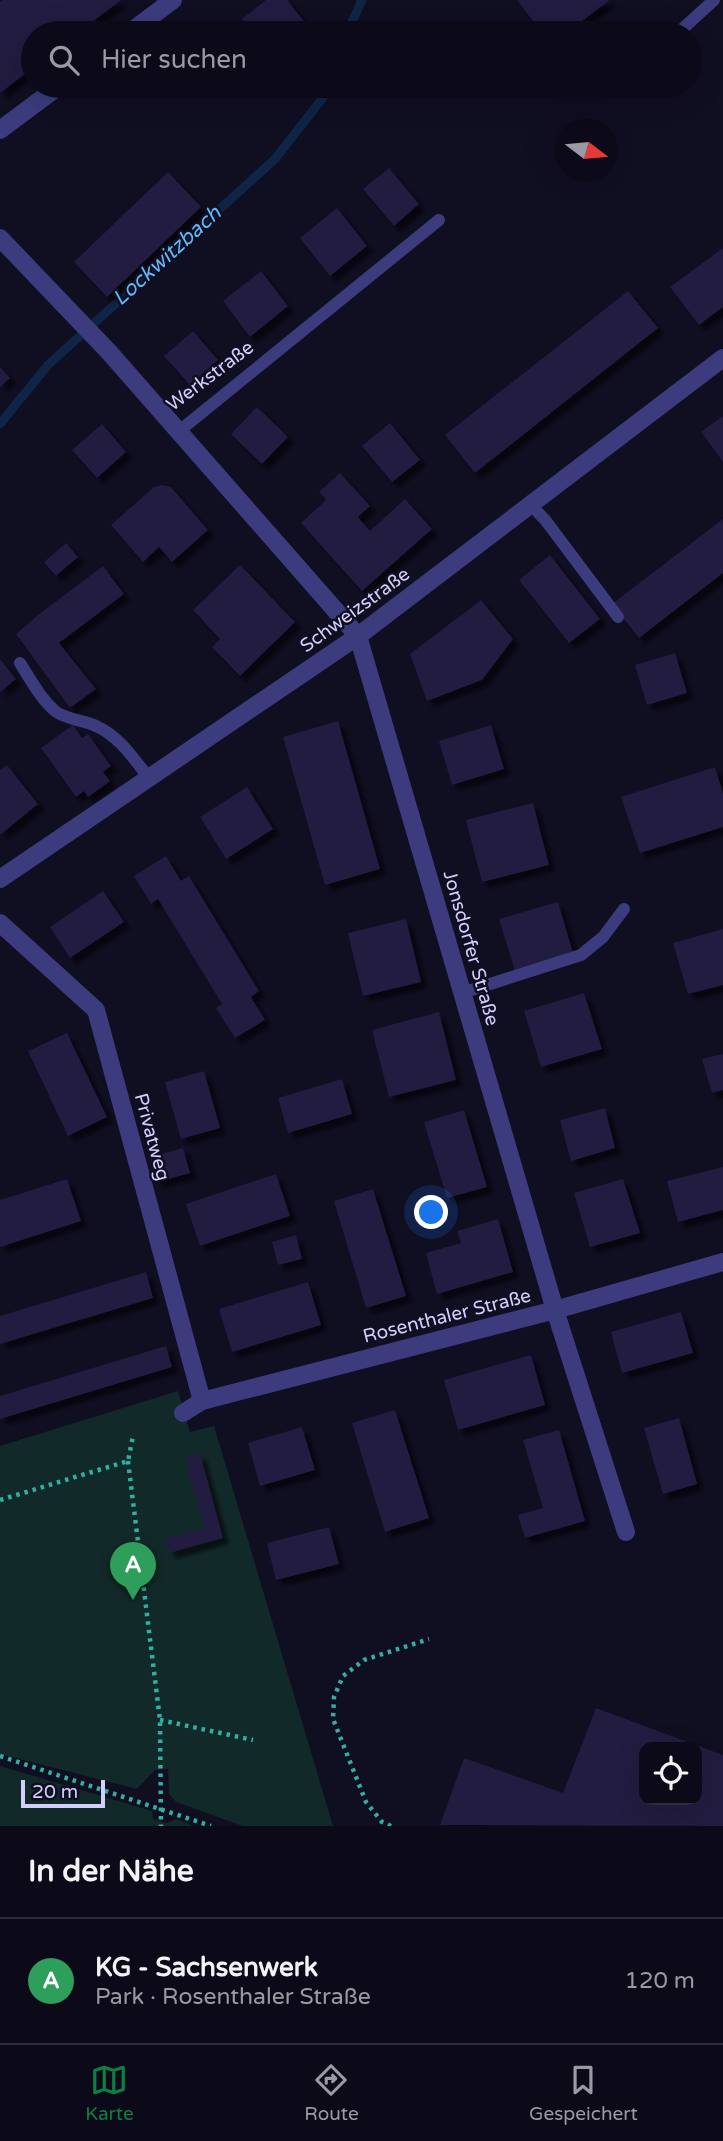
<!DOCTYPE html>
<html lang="de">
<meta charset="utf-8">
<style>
:root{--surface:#0c0a19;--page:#151322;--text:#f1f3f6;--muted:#9a9aa2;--line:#2c2b38;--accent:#0b8043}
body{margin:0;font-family:"Varela Round",sans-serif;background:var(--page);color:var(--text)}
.controls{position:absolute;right:21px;bottom:21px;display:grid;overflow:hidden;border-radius:14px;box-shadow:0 7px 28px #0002}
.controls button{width:63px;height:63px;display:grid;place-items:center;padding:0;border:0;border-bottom:2px solid var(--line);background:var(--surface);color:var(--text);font:35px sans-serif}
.compass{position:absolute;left:555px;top:119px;width:63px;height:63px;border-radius:50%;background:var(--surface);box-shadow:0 7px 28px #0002;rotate:106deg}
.scale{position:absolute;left:21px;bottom:18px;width:84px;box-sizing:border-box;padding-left:7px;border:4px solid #d3cffd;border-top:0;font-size:19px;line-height:24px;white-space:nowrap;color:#d3cffd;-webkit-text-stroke:5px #100e21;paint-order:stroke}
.you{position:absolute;left:432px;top:1213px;width:24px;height:24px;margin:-18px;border:5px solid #fff;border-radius:50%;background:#1a73e8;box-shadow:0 0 0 10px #1a73e833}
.badge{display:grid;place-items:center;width:46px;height:46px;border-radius:50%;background:var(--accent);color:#fff;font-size:23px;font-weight:700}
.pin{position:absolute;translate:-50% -58px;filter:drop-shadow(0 2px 4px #0008)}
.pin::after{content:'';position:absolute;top:37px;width:24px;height:21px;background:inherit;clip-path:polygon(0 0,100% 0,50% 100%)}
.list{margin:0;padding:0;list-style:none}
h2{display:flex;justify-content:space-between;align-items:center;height:91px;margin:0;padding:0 28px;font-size:30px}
h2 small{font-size:23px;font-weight:400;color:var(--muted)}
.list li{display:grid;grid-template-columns:46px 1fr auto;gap:21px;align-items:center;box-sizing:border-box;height:126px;padding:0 28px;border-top:2px solid var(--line)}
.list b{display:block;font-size:26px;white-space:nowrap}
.list p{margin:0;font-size:23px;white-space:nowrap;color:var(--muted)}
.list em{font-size:23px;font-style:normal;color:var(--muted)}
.icon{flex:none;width:38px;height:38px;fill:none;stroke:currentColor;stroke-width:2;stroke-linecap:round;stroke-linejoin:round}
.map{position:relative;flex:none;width:723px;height:1826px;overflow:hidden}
.search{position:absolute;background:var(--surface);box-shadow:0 7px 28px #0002;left:21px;right:21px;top:21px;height:77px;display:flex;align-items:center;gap:18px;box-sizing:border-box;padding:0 24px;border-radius:38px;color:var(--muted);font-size:26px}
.sheet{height:217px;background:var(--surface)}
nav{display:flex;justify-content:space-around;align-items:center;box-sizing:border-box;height:98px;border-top:2px solid var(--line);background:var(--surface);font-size:19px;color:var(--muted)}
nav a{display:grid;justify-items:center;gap:4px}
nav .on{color:var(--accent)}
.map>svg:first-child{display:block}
.green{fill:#112a29}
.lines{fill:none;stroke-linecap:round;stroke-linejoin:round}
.stream{stroke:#0e2545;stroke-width:9}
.building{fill:#211b41;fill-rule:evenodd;filter:url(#shadow)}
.path{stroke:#32aea2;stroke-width:4.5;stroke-dasharray:3.5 5;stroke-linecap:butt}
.lane{stroke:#3b3b7e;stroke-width:12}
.street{stroke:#3b3b7e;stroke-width:18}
.labels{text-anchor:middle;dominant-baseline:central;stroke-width:5;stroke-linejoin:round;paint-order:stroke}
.street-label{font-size:19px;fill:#d3cffd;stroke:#100e21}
.water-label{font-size:21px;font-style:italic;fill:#61b9f9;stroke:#100e21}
</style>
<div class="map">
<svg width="723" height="1826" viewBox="0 0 723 1826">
<defs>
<filter id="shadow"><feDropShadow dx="6" dy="6" stdDeviation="2" flood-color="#0009"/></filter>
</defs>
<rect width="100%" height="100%" fill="#100e21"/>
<g class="green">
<polygon points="178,1391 190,1432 214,1426 333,1826 243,1826 176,1802 169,1794 168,1769 155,1770 137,1789 0,1754 0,1446"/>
<polygon points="0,1766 152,1811 153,1819 167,1823 176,1819 194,1826 0,1826"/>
</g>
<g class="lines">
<g class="stream">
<polyline points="347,33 362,0"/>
<polyline points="0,424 48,365 275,159 332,86"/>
</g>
</g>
<g class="building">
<polygon points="3,0 121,0 78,33 33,33 33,68 0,93 0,2"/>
<polygon points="266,0 287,0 307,25 296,33 253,33 242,19"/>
<polygon points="517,0 610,0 566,33 542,33"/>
<polygon points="389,168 419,204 394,226 363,189"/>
<polygon points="168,172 201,207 107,297 74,262"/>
<polygon points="337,208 367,246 330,276 300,238"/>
<polygon points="723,248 723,307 699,325 670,287"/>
<polygon points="261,271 288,306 250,337 223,301"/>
<polygon points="628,291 658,328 475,473 445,435"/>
<polygon points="193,331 218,360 190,385 164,356"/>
<polygon points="0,367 10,378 0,387"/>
<polygon points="257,407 288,437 262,464 231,434"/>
<polygon points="723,416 723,462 701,432"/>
<polygon points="390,423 420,460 392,482 362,446"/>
<polygon points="102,424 126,452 97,478 72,450"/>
<polygon points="340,473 370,506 358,517 370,531 405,499 432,529 362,591 301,523 326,500 319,492"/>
<polygon points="162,485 171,487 208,530 172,562 159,547 143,562 111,525 154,487"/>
<polygon points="723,519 723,573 639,638 612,604"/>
<polygon points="66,543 78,557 56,576 44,562"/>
<polygon points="550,555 600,619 569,643 519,580"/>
<polygon points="240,565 295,622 240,676 212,647 220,639 193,610"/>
<polygon points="103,566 124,594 59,643 96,689 70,708 16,634 38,615"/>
<polygon points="481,600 513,639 482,680 427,701 410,654"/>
<polygon points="675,653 687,693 647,705 635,665"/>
<polygon points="0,659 16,679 0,692"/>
<polygon points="338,721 380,869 325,885 283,737"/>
<polygon points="73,725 82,738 88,734 111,766 103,772 110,781 88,797 84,791 76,797 41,748"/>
<polygon points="491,725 504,769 452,785 439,741"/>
<polygon points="7,765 38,804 0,835 0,770"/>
<polygon points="715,767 723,793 723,827 640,853 621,797"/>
<polygon points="247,787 273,829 226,859 200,817"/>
<polygon points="533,803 549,865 482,882 466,820"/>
<polygon points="166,856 181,881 189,876 259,991 251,997 265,1020 235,1038 216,1008 222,1004 158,899 151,904 134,876"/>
<polygon points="103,891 124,922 70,958 50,927"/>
<polygon points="558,902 573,953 515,971 499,919"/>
<polygon points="406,919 421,982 363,996 348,933"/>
<polygon points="723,929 723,985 688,994 673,943"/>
<polygon points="584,993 602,1049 541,1067 524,1011"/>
<polygon points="439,1012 456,1080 389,1097 372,1030"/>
<polygon points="67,1033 107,1117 68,1136 28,1051"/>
<polygon points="723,1054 723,1090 712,1093 702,1059"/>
<polygon points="204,1071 220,1128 181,1139 165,1082"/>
<polygon points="342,1079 352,1114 288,1133 278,1098"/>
<polygon points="605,1108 615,1148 571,1161 560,1120"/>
<polygon points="464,1110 487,1187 447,1198 424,1122"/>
<polygon points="183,1148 190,1173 157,1182 150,1157"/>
<polygon points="723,1167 723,1210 678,1222 667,1181"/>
<polygon points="276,1174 290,1216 200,1246 186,1204"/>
<polygon points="67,1179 81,1221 0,1247 0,1200"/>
<polygon points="623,1179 640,1233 590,1247 574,1193"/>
<polygon points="373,1189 406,1296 366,1308 334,1201"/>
<polygon points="498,1219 513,1272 437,1294 426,1253 461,1243 457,1231"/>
<polygon points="296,1235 302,1259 278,1265 272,1242"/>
<polygon points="146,1272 153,1298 0,1344 0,1316"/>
<polygon points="308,1282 321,1325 232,1352 219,1309"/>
<polygon points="681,1312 693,1353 622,1373 611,1332"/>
<polygon points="166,1346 172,1367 0,1419 0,1396"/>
<polygon points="531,1355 545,1405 458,1430 444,1380"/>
<polygon points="395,1410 429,1518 385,1532 352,1423"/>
<polygon points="679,1418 697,1484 663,1494 644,1428"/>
<polygon points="302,1427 315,1470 260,1486 248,1443"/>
<polygon points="559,1430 585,1521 525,1538 518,1515 543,1508 523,1440"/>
<polygon points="200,1453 223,1538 169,1553 165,1539 204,1528 185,1457"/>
<polygon points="329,1527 339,1564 276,1580 267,1543"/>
<path d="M596 1708 723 1755V1826L440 1825 464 1758 563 1793ZM644 1747H697V1800H644Z"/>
</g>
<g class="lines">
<g class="path">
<polyline points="128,1461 160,1720 161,1826"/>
<polyline points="0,1500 128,1461 133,1436"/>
<polyline points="160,1720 253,1740"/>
<polyline points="0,1756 211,1826"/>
<polyline points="391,1826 382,1822 366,1802 333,1719 334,1697 343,1676 364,1660 429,1639"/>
</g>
<g class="lane">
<polyline points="678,33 714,0"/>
<polyline points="178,432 439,220"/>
<polyline points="531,505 546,521 618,617"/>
<path d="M20 663C31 680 40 698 55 711 67 720 83 720 96 726 119 736 134 759 149 778"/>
<polyline points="462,993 581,955 603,937 624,909"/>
</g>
<g class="street">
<polyline points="129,33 173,0"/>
<polyline points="0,130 59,86"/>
<polyline points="0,238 109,352 358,636 555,1310 626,1532"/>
<polyline points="0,879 358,636 723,358"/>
<polyline points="0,923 96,1010 202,1401"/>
<polyline points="183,1413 202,1401 555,1310 723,1262"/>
</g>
</g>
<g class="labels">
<g class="street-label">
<text transform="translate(210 376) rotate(-37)">Werkstraße</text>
<text transform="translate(355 610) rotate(-36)">Schweizstraße</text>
<text transform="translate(471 948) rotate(74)">Jonsdorfer Straße</text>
<text transform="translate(152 1137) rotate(75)">Privatweg</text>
<text transform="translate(447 1316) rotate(-14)">Rosenthaler Straße</text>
</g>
<g class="water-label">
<text transform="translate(167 256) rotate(-42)">Lockwitzbach</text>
</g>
</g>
</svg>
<div class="controls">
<button><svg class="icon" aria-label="locate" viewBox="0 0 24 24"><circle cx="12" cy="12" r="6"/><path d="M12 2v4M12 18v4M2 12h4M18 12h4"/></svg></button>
</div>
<svg class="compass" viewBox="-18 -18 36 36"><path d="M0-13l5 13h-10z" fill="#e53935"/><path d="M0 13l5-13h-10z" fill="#9a9aa2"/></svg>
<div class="scale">20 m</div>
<div class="you"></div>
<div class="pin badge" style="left:133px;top:1600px;background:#2e9e5b">A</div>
<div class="search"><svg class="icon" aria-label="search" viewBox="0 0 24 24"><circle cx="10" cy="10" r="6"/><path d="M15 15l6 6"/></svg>Hier suchen</div>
</div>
<section class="sheet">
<h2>In der Nähe<small></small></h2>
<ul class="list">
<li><span class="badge" style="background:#2e9e5b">A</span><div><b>KG - Sachsenwerk</b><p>Park · Rosenthaler Straße</p></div><em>120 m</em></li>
</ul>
</section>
<nav>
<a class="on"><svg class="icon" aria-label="map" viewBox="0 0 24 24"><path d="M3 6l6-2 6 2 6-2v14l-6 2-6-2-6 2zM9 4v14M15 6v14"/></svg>Karte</a>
<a><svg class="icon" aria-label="directions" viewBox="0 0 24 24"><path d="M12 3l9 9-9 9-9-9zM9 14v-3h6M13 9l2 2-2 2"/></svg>Route</a>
<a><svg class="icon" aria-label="saved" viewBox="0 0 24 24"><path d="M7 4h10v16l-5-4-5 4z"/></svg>Gespeichert</a>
</nav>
